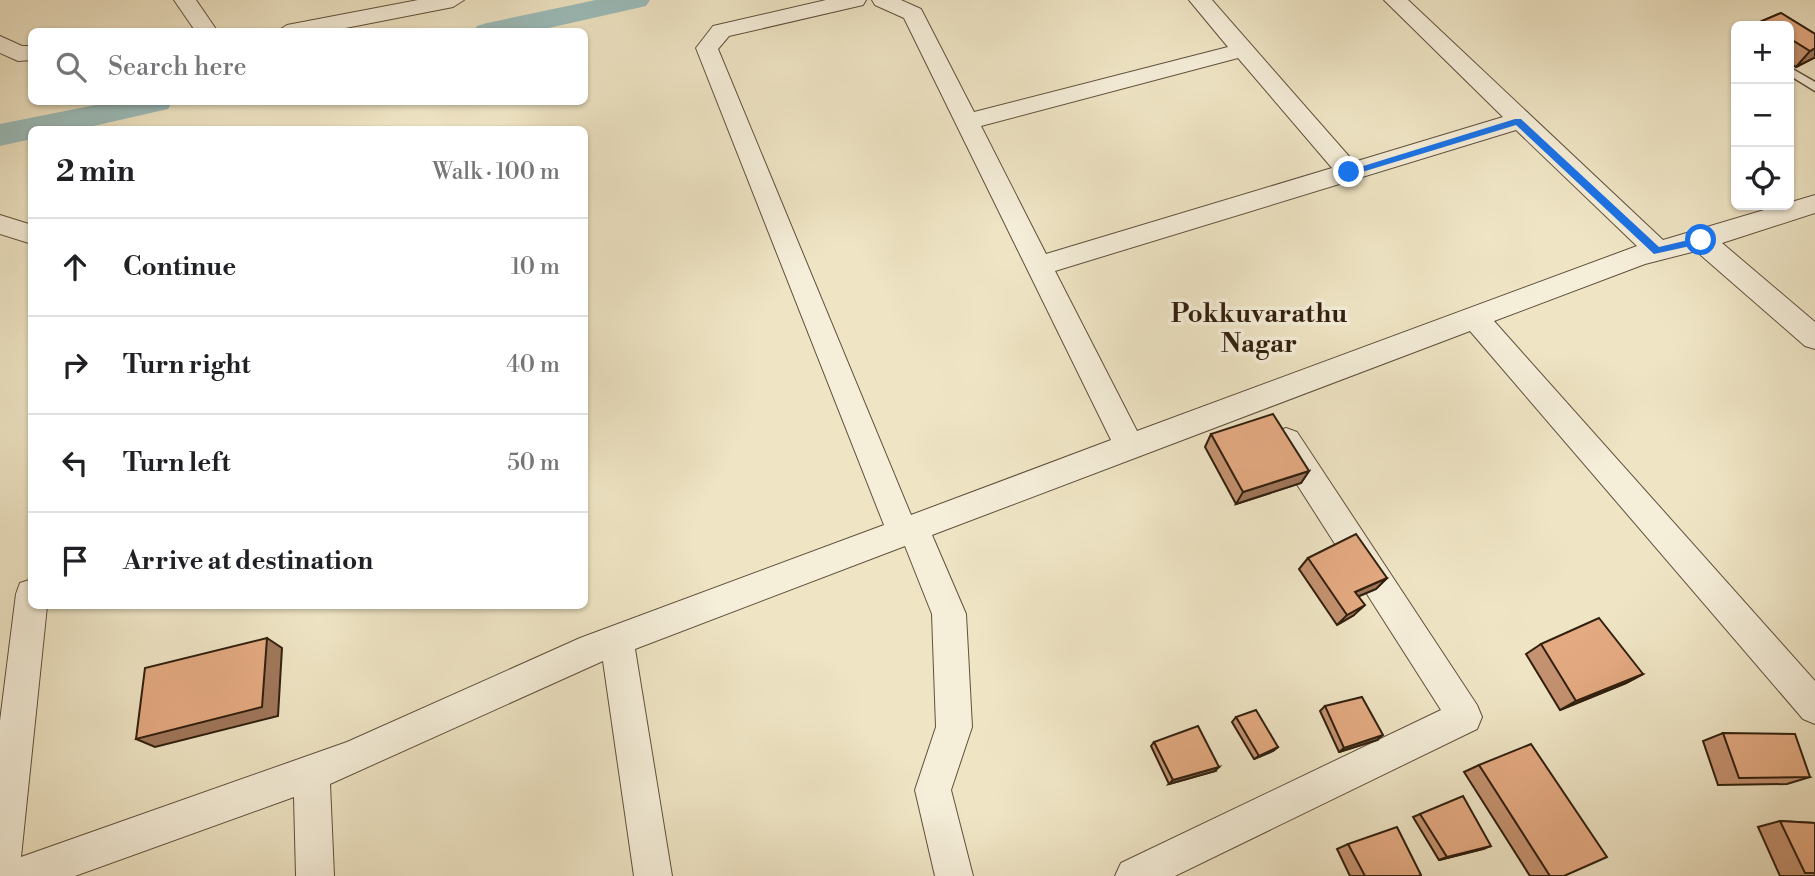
<!DOCTYPE html>
<meta charset="utf-8">
<style>
:root{--surface:#fff;--page:#f2f2f2;--text:#202124;--muted:#757577;--line:#e0e0e0}
body{margin:0;font-family:"Libre Bodoni",serif;background:var(--page);color:var(--text)}
.controls{position:absolute;right:21px;top:21px;display:grid;overflow:hidden;border-radius:10px;box-shadow:0 2px 5px #0004}
.controls button{width:63px;height:63px;display:grid;place-items:center;padding:0;border:0;border-bottom:2px solid var(--line);background:var(--surface);color:var(--text);font:35px sans-serif}
.stop{position:absolute;width:21px;height:21px;margin:-16px;border:5px solid #1a73e8;border-radius:50%;background:#fff}
.stop.end{background:#1a73e8;border-color:#fff;box-shadow:0 2px 7px #0008}
.list{margin:0;padding:0;list-style:none}
h2{display:flex;justify-content:space-between;align-items:center;height:91px;margin:0;padding:0 28px;font-size:30px}
h2 small{font-size:23px;font-weight:400;color:var(--muted)}
.list li{display:grid;grid-template-columns:46px 1fr auto;gap:21px;align-items:center;box-sizing:border-box;height:98px;padding:0 28px;border-top:2px solid var(--line)}
.list b{display:block;font-size:26px;white-space:nowrap}
.list em{font-size:23px;font-style:normal;color:var(--muted)}
.icon{flex:none;width:38px;height:38px;fill:none;stroke:currentColor;stroke-width:2;stroke-linecap:round;stroke-linejoin:round}
.map{position:relative;flex:none;width:1815px;height:876px;overflow:hidden}
.search{position:absolute;background:var(--surface);box-shadow:0 2px 5px #0004;left:28px;top:28px;width:560px;height:77px;display:flex;align-items:center;gap:18px;box-sizing:border-box;padding:0 24px;border-radius:10px;color:var(--muted);font-size:26px}
.panel{position:absolute;background:var(--surface);box-shadow:0 2px 5px #0004;left:28px;top:126px;width:560px;height:483px;border-radius:10px}
.map>svg:first-child{display:block}
.lines{fill:none;stroke-linecap:round;stroke-linejoin:round}
.canal{fill:#9bbdbb;fill-rule:evenodd}
.service-casing{stroke:#60503c;stroke-width:3}
.minor-casing{stroke:#60503c;stroke-width:2}
.service{fill:#f5eed9;fill-rule:evenodd}
.minor{fill:#f5eed9;fill-rule:evenodd}
.wall{fill:#c49270;stroke:#311f0e;stroke-width:2}
.shaded-wall{fill:#a0775b;stroke:#311f0e;stroke-width:2}
.building{fill:#e4aa82;stroke:#311f0e;stroke-width:2}
.route{fill:#1a73e8}
.labels{text-anchor:middle;dominant-baseline:central;stroke-width:7;stroke-linejoin:round;paint-order:stroke}
.neighbourhood-label{font-size:26px;font-weight:bold;fill:#311f0e;stroke:#f5eed9}
</style>
<div class="map">
<svg width="1815" height="876" viewBox="0 0 1815 876">
<rect width="100%" height="100%" fill="#efe5c5"/>
<filter id="stains"><feTurbulence type="fractalNoise" baseFrequency=".00286" numOctaves="4"/><feColorMatrix values="0 0 0 0 .2 0 0 0 0 .09 0 0 0 0 .02 0 0 0 .5 -.17"/></filter>
<radialGradient id="worn" r=".72"><stop offset=".6" stop-color="#630" stop-opacity="0"/><stop offset="1" stop-color="#630" stop-opacity=".3"/></radialGradient>
<g class="lines">
<g class="canal">
<polygon points="596,0 650,0 646,6 531,32 473,32 477,26 487,23"/>
<polygon points="110,102 172,102 168,109 76,130 32,130 32,139 0,146 0,124"/>
</g>
<defs>
<polygon id="service" points="1789,67 1815,82 1815,91 1789,75"/>
<g id="minor">
<polygon points="174,0 196,0 218,32 196,32"/>
<polygon points="418,0 464,0 453,7 325,32 276,32 287,25"/>
<path d="M826 0H866L863 5 729 36 718 49 911 515 1111 440 904 18 875 5 872 0H901L921 9 974 112 1228 47 1189 0H1212L1354 162 1503 117 1384 0H1408L1663 240 1815 195V213L1722 243 1815 322V349L1805 346 1696 251 1645 264 1494 321 1815 681V724L1803 719 1470 331 932 535 966 614 972 727 951 790 973 876H935L915 790 936 727 932 614 905 546 635 649 672 876H634L603 661 330 784 334 876H296L294 797 75 876H0V721L16 594 20 583 32 579V606H47L21 857 347 742 580 638 884 525 696 48 713 26ZM1238 58 1332 168 1046 254 981 126ZM1516 130 1637 246 1137 431 1055 271Z"/>
<polygon points="0,36 22,46 32,46 32,60 18,61 0,53"/>
<polygon points="0,215 32,225 32,244 0,234"/>
<polygon points="1286,428 1297,432 1477,705 1482,717 1477,729 1175,876 1115,876 1121,863 1441,710 1275,450 1271,441 1275,432"/>
</g>
</defs>
<use href="#service" class="service-casing"/>
<use href="#minor" class="minor-casing"/>
<use href="#service" class="service"/>
<use href="#minor" class="minor"/>
</g>
<g class="wall">
<polygon points="1781,13 1815,34 1815,57 1796,67 1789,62 1789,26 1758,26 1762,21"/>
<polygon points="1211,434 1309,471 1301,483 1236,504 1205,447"/>
<polygon points="1308,558 1387,578 1376,589 1359,596 1354,615 1337,625 1299,569"/>
<polygon points="1541,644 1643,674 1626,683 1560,710 1526,654"/>
<polygon points="1325,706 1377,740 1339,752 1320,711"/>
<polygon points="1236,717 1278,747 1273,751 1254,759 1232,722"/>
<polygon points="1723,733 1810,777 1787,784 1718,785 1703,741"/>
<polygon points="1154,742 1215,771 1169,784 1151,746"/>
<polygon points="1479,765 1564,876 1530,876 1464,772"/>
<polygon points="1420,814 1483,849 1439,860 1413,817"/>
<polygon points="1780,821 1815,823 1815,876 1780,876 1758,827"/>
<polygon points="1348,844 1418,876 1350,876 1337,849"/>
</g>
<g class="shaded-wall">
<polygon points="1815,48 1815,57 1814,58 1796,67 1810,51"/>
<polygon points="1309,471 1301,483 1236,504 1243,492"/>
<polygon points="1387,578 1376,589 1345,602 1355,592"/>
<polygon points="1365,605 1354,615 1337,625 1347,615"/>
<polygon points="267,638 282,648 278,716 155,747 136,739"/>
<polygon points="1643,674 1626,683 1560,710 1576,701"/>
<polygon points="1383,735 1377,740 1339,752 1344,748"/>
<polygon points="1278,747 1273,751 1254,759 1259,756"/>
<polygon points="1219,767 1215,771 1169,784 1173,780"/>
<polygon points="1491,846 1483,849 1439,860 1447,857"/>
</g>
<g class="building">
<polygon points="1781,13 1815,34 1815,48 1810,51 1789,38 1789,26 1770,26 1762,21"/>
<polygon points="1273,414 1309,471 1243,492 1211,434"/>
<polygon points="1356,534 1387,578 1355,592 1365,605 1347,615 1308,558"/>
<polygon points="1599,618 1643,674 1576,701 1541,644"/>
<polygon points="267,638 262,707 136,739 145,668"/>
<polygon points="1362,697 1383,735 1344,748 1325,706"/>
<polygon points="1256,710 1278,747 1259,756 1236,717"/>
<polygon points="1198,726 1219,767 1173,780 1154,742"/>
<polygon points="1723,733 1795,734 1810,777 1739,778"/>
<polygon points="1531,744 1607,857 1564,876 1550,876 1479,765"/>
<polygon points="1463,796 1491,846 1447,857 1420,814"/>
<polygon points="1780,821 1815,823 1815,873 1805,873"/>
<polygon points="1397,827 1421,875 1418,876 1365,876 1348,844"/>
</g>
<polygon class="route" points="1515,119 1521,119 1659,247 1701,237 1704,238 1704,243 1654,254 1516,125 1349,176 1344,172"/>
<g class="labels">
<g class="neighbourhood-label">
<text x="1259" y="314">Pokkuvarathu<tspan x="1259" dy="30">Nagar</tspan></text>
</g>
</g>
<rect width="100%" height="100%" filter="url(#stains)"/>
<rect width="100%" height="100%" fill="url(#worn)"/>
</svg>
<div class="controls">
<button>+</button>
<button>−</button>
<button><svg class="icon" aria-label="locate" viewBox="0 0 24 24"><circle cx="12" cy="12" r="6"/><path d="M12 2v4M12 18v4M2 12h4M18 12h4"/></svg></button>
</div>
<div class="stop" style="left:1701px;top:240px"></div>
<div class="stop end" style="left:1349px;top:172px"></div>
<div class="search"><svg class="icon" aria-label="search" viewBox="0 0 24 24"><circle cx="10" cy="10" r="6"/><path d="M15 15l6 6"/></svg>Search here</div>
<section class="panel">
<h2>2 min<small>Walk · 100 m</small></h2>
<ul class="list">
<li><svg class="icon" aria-label="ahead" viewBox="0 0 24 24"><path d="M12 20V5M6 11l6-6 6 6"/></svg><div><b>Continue</b></div><em>10 m</em></li>
<li><svg class="icon" aria-label="right" viewBox="0 0 24 24"><path d="M7 20v-9h11M14 6l5 5-5 5"/></svg><div><b>Turn right</b></div><em>40 m</em></li>
<li><svg class="icon" aria-label="left" viewBox="0 0 24 24"><path d="M17 20v-9H6M10 6l-5 5 5 5"/></svg><div><b>Turn left</b></div><em>50 m</em></li>
<li><svg class="icon" aria-label="arrive" viewBox="0 0 24 24"><path d="M6 21V4h12l-3 4 3 4H6"/></svg><div><b>Arrive at destination</b></div></li>
</ul>
</section>
</div>
